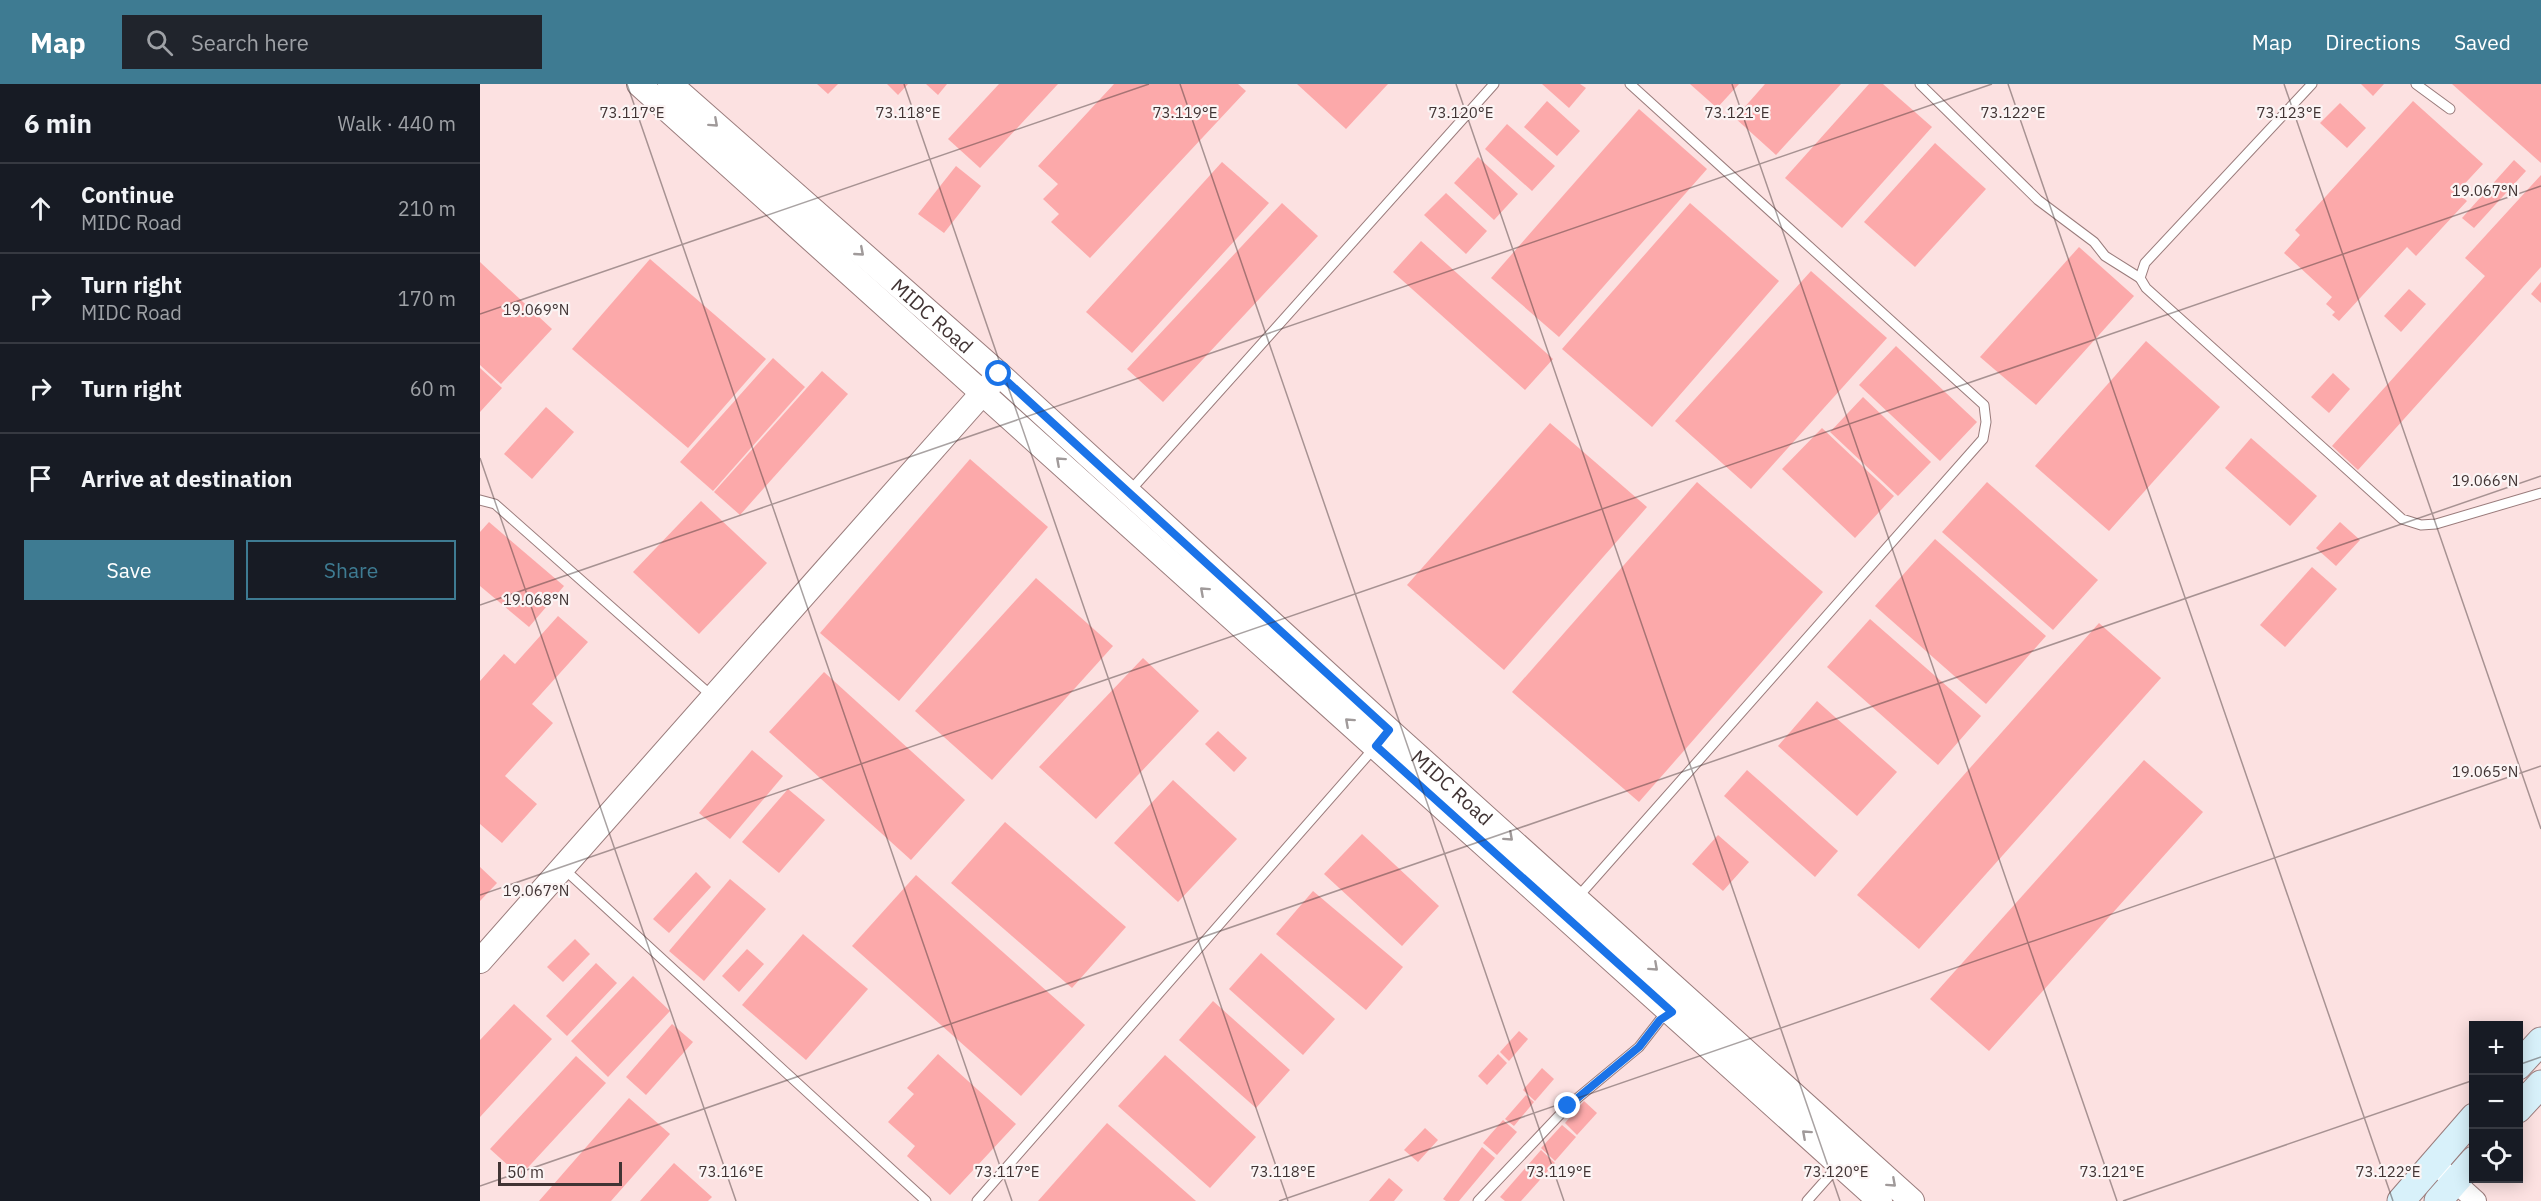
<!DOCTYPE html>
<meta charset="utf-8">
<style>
:root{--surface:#171b24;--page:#20242c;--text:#f1f3f6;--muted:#9ea1a6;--line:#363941;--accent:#3e7b92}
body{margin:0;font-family:"IBM Plex Sans",sans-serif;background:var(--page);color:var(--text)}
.controls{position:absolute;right:18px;bottom:18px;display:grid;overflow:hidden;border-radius:0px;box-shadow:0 3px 15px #0003}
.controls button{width:54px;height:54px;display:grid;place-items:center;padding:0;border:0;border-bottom:2px solid var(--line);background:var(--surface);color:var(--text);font:30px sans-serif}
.scale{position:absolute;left:18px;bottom:15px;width:124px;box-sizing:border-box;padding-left:6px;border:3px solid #413434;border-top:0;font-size:16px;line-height:21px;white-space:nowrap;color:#413434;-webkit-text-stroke:4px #fbf4f4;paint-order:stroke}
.stop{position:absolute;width:18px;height:18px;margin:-14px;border:4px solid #1a73e8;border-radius:50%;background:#fff}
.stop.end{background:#1a73e8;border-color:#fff;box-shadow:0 2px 6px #0008}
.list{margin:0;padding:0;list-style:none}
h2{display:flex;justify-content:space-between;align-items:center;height:78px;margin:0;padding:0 24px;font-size:26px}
h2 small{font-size:20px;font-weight:400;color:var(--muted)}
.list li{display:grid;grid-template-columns:39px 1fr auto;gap:18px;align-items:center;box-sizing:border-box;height:90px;padding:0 24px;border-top:2px solid var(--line)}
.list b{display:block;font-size:22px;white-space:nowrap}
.list p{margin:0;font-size:20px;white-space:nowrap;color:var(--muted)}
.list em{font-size:20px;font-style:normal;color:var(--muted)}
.actions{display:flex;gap:12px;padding:18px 24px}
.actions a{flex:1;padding:14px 0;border:2px solid var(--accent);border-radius:0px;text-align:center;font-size:21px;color:var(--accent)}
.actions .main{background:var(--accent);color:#fff}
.icon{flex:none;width:33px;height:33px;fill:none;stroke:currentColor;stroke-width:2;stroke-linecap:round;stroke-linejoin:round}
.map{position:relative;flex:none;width:2061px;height:1117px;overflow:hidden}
header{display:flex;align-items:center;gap:36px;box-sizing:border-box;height:84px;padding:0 30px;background:var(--accent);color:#fff}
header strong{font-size:28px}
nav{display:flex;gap:33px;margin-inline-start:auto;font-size:21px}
.search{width:420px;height:54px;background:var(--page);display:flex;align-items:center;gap:15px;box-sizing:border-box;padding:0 21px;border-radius:0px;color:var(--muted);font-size:22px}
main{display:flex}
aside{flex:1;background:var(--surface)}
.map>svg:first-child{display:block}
.building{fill:#fca9aa}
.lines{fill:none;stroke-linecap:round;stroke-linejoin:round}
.service-casing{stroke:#9a7c7c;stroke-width:11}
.minor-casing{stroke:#9a7c7c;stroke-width:22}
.tertiary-casing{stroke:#9a7c7c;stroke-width:26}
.secondary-casing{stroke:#9a7c7c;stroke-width:29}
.service{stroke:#fff;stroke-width:9}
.minor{stroke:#fff;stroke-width:20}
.tertiary{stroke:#fff;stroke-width:24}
.secondary{stroke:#d8f1fa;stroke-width:27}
.oneway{stroke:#a09a9a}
.route{stroke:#1a73e8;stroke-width:8}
.ticks{fill:none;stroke:#413434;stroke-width:1.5;stroke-opacity:0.45}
.labels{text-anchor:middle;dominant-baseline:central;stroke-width:4.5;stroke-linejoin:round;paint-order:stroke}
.street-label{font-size:20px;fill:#413434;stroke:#fbf4f4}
.ticks-label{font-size:15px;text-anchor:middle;fill:#413434;stroke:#fbf4f4;stroke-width:4.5;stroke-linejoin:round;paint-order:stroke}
</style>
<header>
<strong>Map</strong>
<div class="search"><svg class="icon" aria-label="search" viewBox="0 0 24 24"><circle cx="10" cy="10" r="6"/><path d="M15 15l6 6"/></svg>Search here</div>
<nav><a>Map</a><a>Directions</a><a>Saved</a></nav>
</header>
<main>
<aside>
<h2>6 min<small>Walk · 440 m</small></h2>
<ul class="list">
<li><svg class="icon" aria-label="ahead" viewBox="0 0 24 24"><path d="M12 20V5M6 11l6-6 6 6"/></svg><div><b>Continue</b><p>MIDC Road</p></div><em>210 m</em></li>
<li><svg class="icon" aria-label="right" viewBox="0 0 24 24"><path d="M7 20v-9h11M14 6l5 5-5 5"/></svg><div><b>Turn right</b><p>MIDC Road</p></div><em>170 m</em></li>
<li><svg class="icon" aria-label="right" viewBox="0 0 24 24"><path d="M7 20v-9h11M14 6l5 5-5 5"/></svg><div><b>Turn right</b></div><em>60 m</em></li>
<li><svg class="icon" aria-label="arrive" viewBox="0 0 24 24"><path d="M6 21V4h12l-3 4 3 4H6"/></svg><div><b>Arrive at destination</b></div></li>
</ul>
<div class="actions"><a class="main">Save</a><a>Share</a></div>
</aside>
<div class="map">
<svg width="2061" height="1117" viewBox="0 0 2061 1117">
<rect width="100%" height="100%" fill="#fce1e1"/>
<g class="building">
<polygon points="337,0 358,0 348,10"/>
<polygon points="407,0 428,0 418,11"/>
<polygon points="446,0 467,0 458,11"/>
<polygon points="519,0 578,0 500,84 468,55"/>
<polygon points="634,0 758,0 766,7 610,174 571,138 579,130 563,115 578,100 558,82"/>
<polygon points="817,0 908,0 866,45"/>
<polygon points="1062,0 1100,0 1106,4 1089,24"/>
<polygon points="1210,0 1259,0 1237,24"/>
<polygon points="1285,0 1361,0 1296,71 1255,34"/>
<polygon points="1389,0 1403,0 1452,43 1362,144 1305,94"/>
<polygon points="1881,0 1904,0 1893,12"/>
<polygon points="1972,0 2061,0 2061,79"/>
<polygon points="1067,17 1100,47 1077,72 1044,43"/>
<polygon points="1933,17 2003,80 1977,108 1987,117 1936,172 1927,163 1859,237 1852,231 1855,228 1846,220 1852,213 1804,169 1820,151 1815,146"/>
<polygon points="1860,19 1886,44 1867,64 1840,39"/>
<polygon points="1159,25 1227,85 1079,253 1011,194"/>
<polygon points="1027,40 1075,82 1052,107 1005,65"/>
<polygon points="1455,59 1506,105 1435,183 1384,138"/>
<polygon points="998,73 1038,110 1014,136 974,99"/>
<polygon points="2034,76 2046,87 1994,144 1982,134"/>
<polygon points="742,78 789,119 652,269 606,228"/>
<polygon points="476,82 501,102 464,149 438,130"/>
<polygon points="2061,91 2061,183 1878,386 1852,362 2005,192 1985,174"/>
<polygon points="966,109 1007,147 986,170 944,131"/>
<polygon points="802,119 838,152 683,318 647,285"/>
<polygon points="1210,119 1299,197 1172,343 1082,265"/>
<polygon points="941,157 1073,275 1045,306 913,188"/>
<polygon points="1599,163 1654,212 1556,321 1500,273"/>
<polygon points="170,175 286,275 208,364 92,265"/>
<polygon points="0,178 72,245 21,300 0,281"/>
<polygon points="1331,187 1407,254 1271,405 1195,337"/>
<polygon points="2061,198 2061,219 2051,210"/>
<polygon points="1929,205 1946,220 1921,248 1904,232"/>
<polygon points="1666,257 1740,323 1629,447 1555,382"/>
<polygon points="1416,262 1497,338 1460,377 1379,301"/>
<polygon points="293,274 325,303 233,407 200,378"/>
<polygon points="0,284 22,304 0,328"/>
<polygon points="342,287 368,310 260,431 234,408"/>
<polygon points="1853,289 1870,305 1849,329 1831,313"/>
<polygon points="1383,313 1451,378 1418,412 1350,348"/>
<polygon points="66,323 94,348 52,395 24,370"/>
<polygon points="1070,339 1167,423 1024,586 927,501"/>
<polygon points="1342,344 1414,412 1375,454 1302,385"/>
<polygon points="1771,354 1837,412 1810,442 1745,384"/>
<polygon points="490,375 568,443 419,617 340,549"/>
<polygon points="1217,398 1343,508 1159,718 1032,608"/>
<polygon points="1507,398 1618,496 1573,546 1462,448"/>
<polygon points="221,417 287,479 219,550 153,488"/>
<polygon points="9,438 84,502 49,543 0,502 0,448"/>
<polygon points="1860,438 1880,456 1856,482 1836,464"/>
<polygon points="1455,455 1566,552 1506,620 1395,522"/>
<polygon points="1832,483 1857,505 1805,563 1780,541"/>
<polygon points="556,494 633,562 512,696 435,627"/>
<polygon points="78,532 108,558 52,620 73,639 25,692 57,720 22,759 0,740 0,597 24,570 35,580"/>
<polygon points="1390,535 1501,632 1458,681 1347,583"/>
<polygon points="1619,539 1681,594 1439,865 1377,811"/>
<polygon points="663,574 719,627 616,735 559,683"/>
<polygon points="344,588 485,716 431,776 289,648"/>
<polygon points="1337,617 1417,688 1377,732 1298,662"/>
<polygon points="738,647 767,674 754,688 725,660"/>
<polygon points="272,666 303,692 250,755 219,729"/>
<polygon points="1664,676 1723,728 1509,967 1450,915"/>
<polygon points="1267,686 1358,767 1335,793 1244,712"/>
<polygon points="693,696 757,755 698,818 634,759"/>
<polygon points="308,705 345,736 299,789 262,758"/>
<polygon points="525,738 646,843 592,904 471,799"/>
<polygon points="882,750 959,822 922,862 844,790"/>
<polygon points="1238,751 1269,778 1243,807 1212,780"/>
<polygon points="0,783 17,799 0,817"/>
<polygon points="216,788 231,803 189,849 173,835"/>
<polygon points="436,791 605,941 541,1012 372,862"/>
<polygon points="250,795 286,825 224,897 189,867"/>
<polygon points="833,807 923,883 886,926 796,850"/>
<polygon points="323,850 388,905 326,976 262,921"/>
<polygon points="95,855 110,870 83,898 67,883"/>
<polygon points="267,865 284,880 259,908 242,892"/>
<polygon points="781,869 855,935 823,971 749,905"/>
<polygon points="116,879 137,899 87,952 66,932"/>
<polygon points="153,892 190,927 128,993 91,957"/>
<polygon points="733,917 810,986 776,1024 699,956"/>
<polygon points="34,920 72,955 0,1033 0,956"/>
<polygon points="192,940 213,958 166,1011 146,993"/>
<polygon points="1039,947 1048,955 1029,977 1020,968"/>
<polygon points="458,970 536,1040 470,1111 427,1072 435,1062 408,1038 434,1010 427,1004"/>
<polygon points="1018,970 1027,979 1007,1001 998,992"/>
<polygon points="685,971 776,1053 730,1104 638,1022"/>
<polygon points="96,972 126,999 40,1092 10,1065"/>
<polygon points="1062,984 1074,995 1055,1017 1043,1006"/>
<polygon points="1046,1011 1054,1018 1034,1042 1025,1035"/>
<polygon points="149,1014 190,1050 131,1117 59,1117"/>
<polygon points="1104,1017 1117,1029 1097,1051 1085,1039"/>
<polygon points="1023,1036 1037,1048 1017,1071 1003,1059"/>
<polygon points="627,1039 716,1117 558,1117"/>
<polygon points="1082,1041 1096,1053 1075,1077 1061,1064"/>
<polygon points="945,1044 958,1056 938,1078 924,1066"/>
<polygon points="1002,1063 1015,1074 979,1117 966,1117 963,1115"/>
<polygon points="1061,1066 1075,1079 1041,1117 1025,1117 1020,1113"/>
<polygon points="194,1079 232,1113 228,1117 160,1117"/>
<polygon points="909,1094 923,1106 914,1117 889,1117"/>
</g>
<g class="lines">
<defs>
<g id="service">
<polyline points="1440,0 1558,116 1614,158 1625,172 1660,194"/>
<polyline points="1832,0 1665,179 1660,194 1666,204 1922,435 1941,441 1956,440 2061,409"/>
<polyline points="1936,0 1970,25"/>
<polyline points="649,408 1014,0"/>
<polyline points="0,416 15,420 233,613"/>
<polyline points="84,785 446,1117"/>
<polyline points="1097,814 1503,355 1506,338 1504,321 1150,0"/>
<polyline points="497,1117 895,663"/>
<polyline points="998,1117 1088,1022 1159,963 1180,936 1191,929"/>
<polyline points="1327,1117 1358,1082"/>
</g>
<polyline id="minor" points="1954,1079 1996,1117"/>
<g id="tertiary">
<polyline points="159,0 1400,1117"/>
<path id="s1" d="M190 0 519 290 909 646 1432 1117"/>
<polyline points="0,877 514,296"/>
</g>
<g id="secondary">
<polyline points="2038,982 2061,957"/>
<polyline points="2038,1025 2061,1000"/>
<polyline points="1921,1117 1994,1033"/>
<polyline points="1958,1117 1994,1076"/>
</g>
</defs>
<use href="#service" class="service-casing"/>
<use href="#minor" class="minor-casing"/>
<use href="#tertiary" class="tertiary-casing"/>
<use href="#secondary" class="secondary-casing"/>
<use href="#service" class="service"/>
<use href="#minor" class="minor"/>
<use href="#tertiary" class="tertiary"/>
<use href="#secondary" class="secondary"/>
</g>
<defs><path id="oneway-chevron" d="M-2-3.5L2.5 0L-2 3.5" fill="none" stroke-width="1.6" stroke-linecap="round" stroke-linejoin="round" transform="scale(1.5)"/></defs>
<g class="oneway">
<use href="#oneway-chevron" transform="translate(234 39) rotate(42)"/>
<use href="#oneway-chevron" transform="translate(380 168) rotate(41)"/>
<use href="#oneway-chevron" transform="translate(580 377) rotate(-138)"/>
<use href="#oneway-chevron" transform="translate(724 507) rotate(-138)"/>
<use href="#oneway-chevron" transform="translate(869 638) rotate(-138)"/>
<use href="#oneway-chevron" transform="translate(1029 753) rotate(42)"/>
<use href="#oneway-chevron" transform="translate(1174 883) rotate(42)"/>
<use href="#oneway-chevron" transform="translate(1326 1050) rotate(-138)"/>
<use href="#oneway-chevron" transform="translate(1412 1099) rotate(42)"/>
</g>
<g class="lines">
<polyline class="route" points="519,290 909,646 896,662 1192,928 1180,936 1159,963 1088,1022"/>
</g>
<path class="ticks" d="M147 0 532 1117M424 0 808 1117M700 0 1084 1117M976 0 1360 1117M1252 0 1637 1117M1528 0 1913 1117M1804 0 2061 745M0 230 669 0M0 374 256 1117M0 521 1512 0M0 811 2061 102M2038 981 2061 973M0 1102 2061 392M799 1117 2061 682M1643 1117 1994 996"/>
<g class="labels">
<g class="street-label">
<text stroke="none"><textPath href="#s1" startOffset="350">MIDC Road</textPath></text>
<text stroke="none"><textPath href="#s1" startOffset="1052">MIDC Road</textPath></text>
</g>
</g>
<g class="ticks-label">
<text x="981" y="34">73.120°E</text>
<text x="1257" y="34">73.121°E</text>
<text x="1533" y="34">73.122°E</text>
<text x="152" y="34">73.117°E</text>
<text x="428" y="34">73.118°E</text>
<text x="705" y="34">73.119°E</text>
<text x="1809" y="34">73.123°E</text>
<text x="2005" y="112">19.067°N</text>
<text x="56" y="231">19.069°N</text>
<text x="2005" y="402">19.066°N</text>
<text x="56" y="521">19.068°N</text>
<text x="2005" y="693">19.065°N</text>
<text x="56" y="812">19.067°N</text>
<text x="251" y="1093">73.116°E</text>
<text x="527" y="1093">73.117°E</text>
<text x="803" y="1093">73.118°E</text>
<text x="1079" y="1093">73.119°E</text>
<text x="1356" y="1093">73.120°E</text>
<text x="1632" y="1093">73.121°E</text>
<text x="1908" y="1093">73.122°E</text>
</g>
</svg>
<div class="controls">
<button>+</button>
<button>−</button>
<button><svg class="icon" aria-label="locate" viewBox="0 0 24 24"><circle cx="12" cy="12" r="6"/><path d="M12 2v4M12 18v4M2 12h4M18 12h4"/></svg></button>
</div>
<div class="scale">50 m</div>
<div class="stop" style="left:519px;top:290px"></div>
<div class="stop end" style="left:1088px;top:1022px"></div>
</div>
</main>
